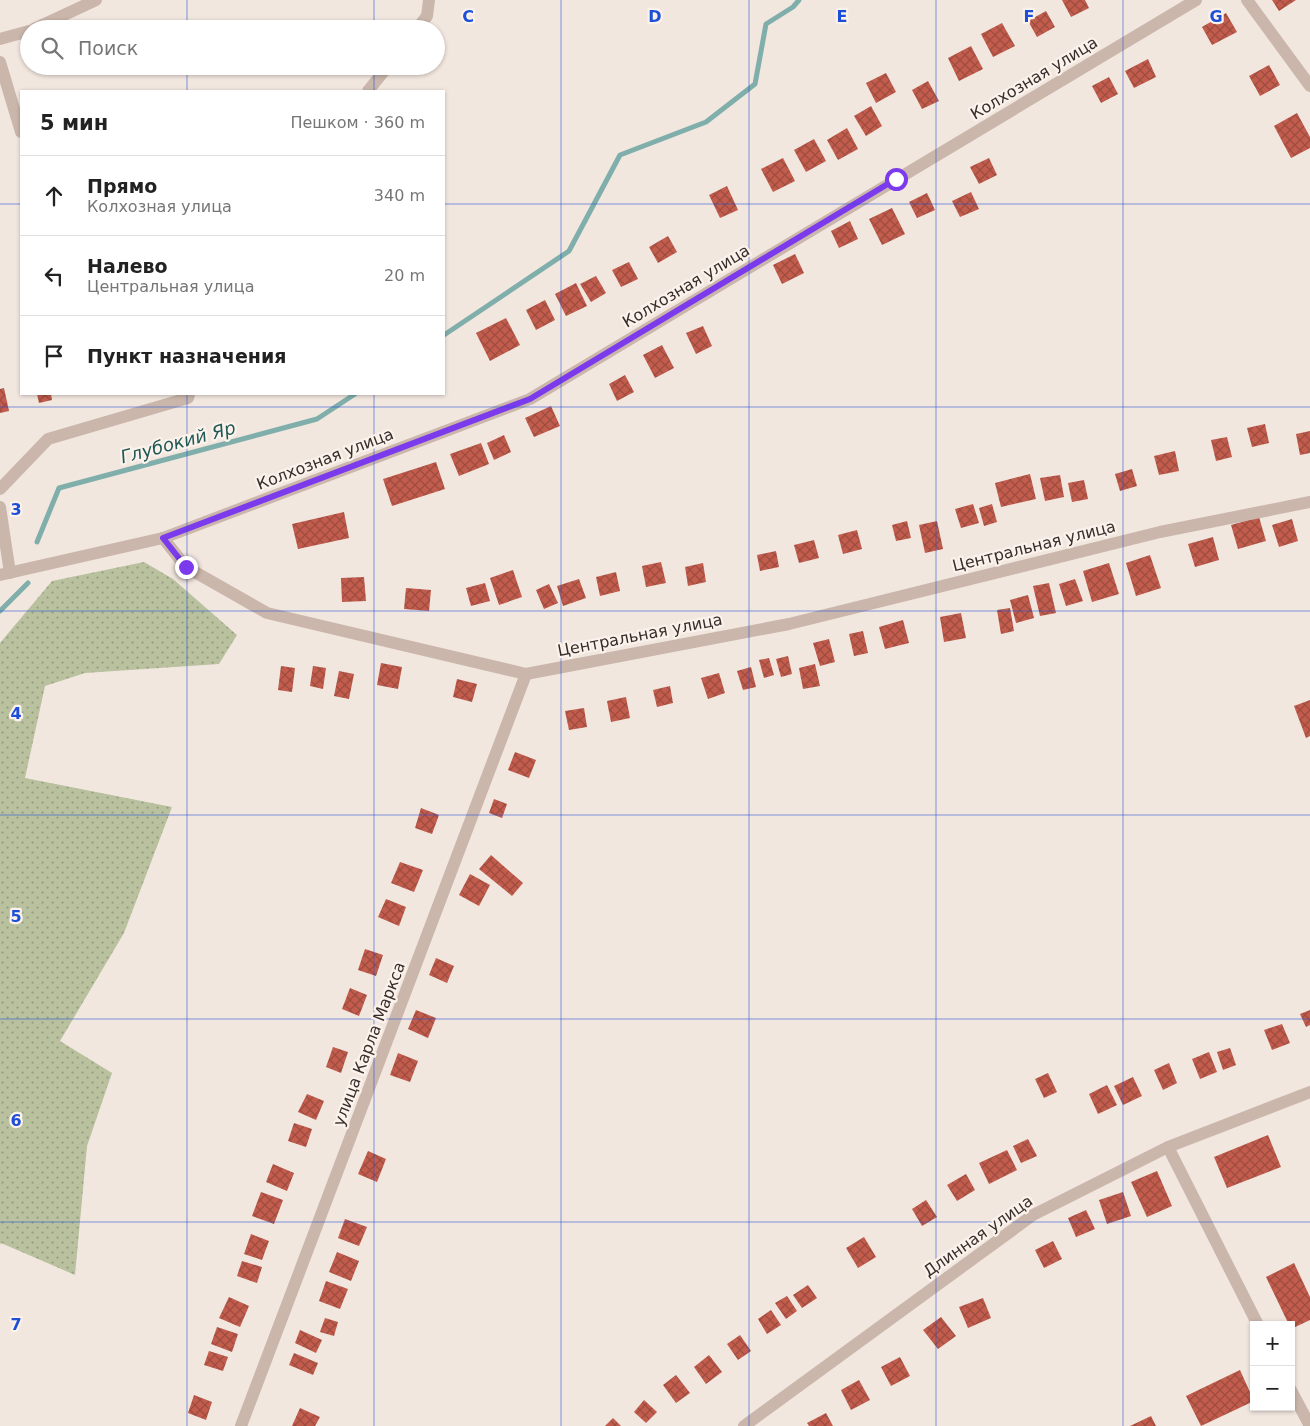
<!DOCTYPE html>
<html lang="ru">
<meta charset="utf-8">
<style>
:root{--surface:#fff;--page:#f6f6f6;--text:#222;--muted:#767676;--line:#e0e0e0}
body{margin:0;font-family:"DejaVu Sans",sans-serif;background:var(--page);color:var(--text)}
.controls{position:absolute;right:15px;bottom:15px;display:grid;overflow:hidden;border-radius:0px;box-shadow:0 1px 4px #0004}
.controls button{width:45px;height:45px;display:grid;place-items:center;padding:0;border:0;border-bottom:1px solid var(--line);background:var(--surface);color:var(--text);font:25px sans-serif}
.stop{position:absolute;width:15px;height:15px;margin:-11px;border:4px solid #7c3aed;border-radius:50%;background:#fff}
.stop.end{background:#7c3aed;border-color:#fff;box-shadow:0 1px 5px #0008}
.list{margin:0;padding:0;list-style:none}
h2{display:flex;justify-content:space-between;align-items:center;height:65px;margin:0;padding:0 20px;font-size:21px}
h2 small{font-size:16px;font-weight:400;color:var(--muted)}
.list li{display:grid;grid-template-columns:32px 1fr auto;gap:15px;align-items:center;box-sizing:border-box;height:80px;padding:0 20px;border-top:1px solid var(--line)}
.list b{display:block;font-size:19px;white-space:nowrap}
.list p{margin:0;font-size:16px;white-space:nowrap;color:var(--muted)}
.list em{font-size:16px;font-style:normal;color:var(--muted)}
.icon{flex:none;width:28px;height:28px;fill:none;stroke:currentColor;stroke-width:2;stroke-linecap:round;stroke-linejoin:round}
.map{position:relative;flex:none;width:1310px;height:1426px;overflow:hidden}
.search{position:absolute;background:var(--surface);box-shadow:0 1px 4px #0004;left:20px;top:20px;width:425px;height:55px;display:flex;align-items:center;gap:12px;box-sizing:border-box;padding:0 18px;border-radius:28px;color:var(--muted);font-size:19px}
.panel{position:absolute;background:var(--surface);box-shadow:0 1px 4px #0004;left:20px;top:90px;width:425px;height:305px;border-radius:0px}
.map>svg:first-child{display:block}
.grass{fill:url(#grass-dots)}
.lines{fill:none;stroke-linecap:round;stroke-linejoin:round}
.stream{stroke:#7faeab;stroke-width:5}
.building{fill:url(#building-cross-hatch)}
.minor{stroke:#cab6ab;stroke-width:12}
.route{stroke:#7c3aed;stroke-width:6}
.grid{fill:none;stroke:#1d4ed8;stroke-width:1;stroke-opacity:0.55}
.labels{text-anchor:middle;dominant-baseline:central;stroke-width:4.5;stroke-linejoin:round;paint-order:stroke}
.street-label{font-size:16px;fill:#382d2a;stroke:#faf2eb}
.water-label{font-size:18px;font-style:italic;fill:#215956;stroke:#faf2eb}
.grid-label{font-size:16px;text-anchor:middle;font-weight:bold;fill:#1d4ed8;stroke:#faf2eb;stroke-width:4.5;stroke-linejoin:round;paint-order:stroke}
</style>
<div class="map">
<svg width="1310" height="1426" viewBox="0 0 1310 1426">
<defs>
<pattern id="grass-dots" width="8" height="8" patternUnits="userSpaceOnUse" patternTransform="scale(1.25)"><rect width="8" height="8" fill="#b9c19f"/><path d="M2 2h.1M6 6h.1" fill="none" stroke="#979d82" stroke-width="1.8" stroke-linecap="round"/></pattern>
<pattern id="building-cross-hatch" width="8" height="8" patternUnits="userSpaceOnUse" patternTransform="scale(1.25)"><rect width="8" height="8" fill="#c25c4d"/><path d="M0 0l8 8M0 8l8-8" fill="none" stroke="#9f4c40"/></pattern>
</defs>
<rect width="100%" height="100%" fill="#f2e7df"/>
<polygon class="grass" points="144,562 173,579 237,635 219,664 85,673 45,686 25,778 172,807 124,933 60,1041 112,1073 87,1146 75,1275 1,1243 0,1245 0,643 52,581"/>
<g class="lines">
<g class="stream">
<polyline points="444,335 569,251 620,155 706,122 755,84 766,24 793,7 799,0"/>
<polyline points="37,542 59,488 317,419 355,394"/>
<polyline points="0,611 28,583"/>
</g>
</g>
<g class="building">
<polygon points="1062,0 1085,0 1089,8 1071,17"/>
<polygon points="1272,0 1296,0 1279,11"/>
<polygon points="1046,11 1055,27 1037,37 1028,21"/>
<polygon points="1226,13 1237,32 1212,45 1202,27"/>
<polygon points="1002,23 1015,46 993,57 981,34"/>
<polygon points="971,46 983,69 959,81 948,58"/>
<polygon points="1148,59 1156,77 1134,88 1125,71"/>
<polygon points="1269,65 1280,85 1260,96 1249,76"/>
<polygon points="886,73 896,92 876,103 866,83"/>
<polygon points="1109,77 1118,94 1101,103 1092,86"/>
<polygon points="928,81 939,101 922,109 912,90"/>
<polygon points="871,106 882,126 866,136 854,116"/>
<polygon points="1297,113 1310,137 1310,148 1291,158 1274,126"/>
<polygon points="847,128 858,149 838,160 827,140"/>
<polygon points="814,139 826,161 806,172 794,150"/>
<polygon points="783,158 795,181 773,192 761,169"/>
<polygon points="989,158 997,175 979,184 970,167"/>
<polygon points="727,186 738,210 720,218 709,195"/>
<polygon points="971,192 979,209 960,217 952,201"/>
<polygon points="927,193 935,210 917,218 909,202"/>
<polygon points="892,208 905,234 882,245 869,219"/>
<polygon points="850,221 858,239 839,248 831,231"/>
<polygon points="668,236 677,252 658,263 649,247"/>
<polygon points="795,254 804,273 782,284 773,265"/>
<polygon points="629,262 638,279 621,287 612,270"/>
<polygon points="596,276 606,293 591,302 580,284"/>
<polygon points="576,283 587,306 566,316 555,294"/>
<polygon points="545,300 555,320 536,330 526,310"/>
<polygon points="506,318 520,345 490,361 476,333"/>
<polygon points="703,326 712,346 696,354 686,333"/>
<polygon points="662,345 674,368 655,378 643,355"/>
<polygon points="625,375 634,392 617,401 609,384"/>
<polygon points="4,388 9,411 0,413 0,389"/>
<polygon points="37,394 51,394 52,400 39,403"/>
<polygon points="551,406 560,426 534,437 525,418"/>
<polygon points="1265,424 1269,443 1252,447 1247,428"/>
<polygon points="1310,431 1310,453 1300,455 1296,434"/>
<polygon points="504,435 511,452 494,460 487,443"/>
<polygon points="1227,437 1232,457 1216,461 1211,440"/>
<polygon points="481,443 489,464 459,476 450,454"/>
<polygon points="1175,451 1179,471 1159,475 1154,456"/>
<polygon points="436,462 445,489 392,506 383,479"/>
<polygon points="1132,469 1137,486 1120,491 1115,474"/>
<polygon points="1030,474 1036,499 1001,507 995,483"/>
<polygon points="1060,475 1064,497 1045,501 1040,478"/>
<polygon points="1084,480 1088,499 1072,502 1068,483"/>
<polygon points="973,504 979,523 961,528 955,509"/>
<polygon points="992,504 997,522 984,526 979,508"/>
<polygon points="344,512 349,538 298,549 292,524"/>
<polygon points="1259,517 1266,541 1238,549 1231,525"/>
<polygon points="1292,519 1298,541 1279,547 1272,525"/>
<polygon points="907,521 911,538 896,541 892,525"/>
<polygon points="937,521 943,549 925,553 919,525"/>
<polygon points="857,530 862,549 843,554 838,535"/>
<polygon points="1213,537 1219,560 1195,567 1188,544"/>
<polygon points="814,540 819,558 799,563 794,545"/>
<polygon points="776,551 779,567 760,571 757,555"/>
<polygon points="1150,555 1161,588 1136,596 1126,563"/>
<polygon points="661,562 666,583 646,587 642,566"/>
<polygon points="703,563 706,582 688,586 685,567"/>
<polygon points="1109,563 1119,594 1092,602 1083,571"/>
<polygon points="513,570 522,597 499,605 490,578"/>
<polygon points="616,572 620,591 600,596 596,577"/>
<polygon points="364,577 366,601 342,602 341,578"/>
<polygon points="579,579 586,598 563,606 557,586"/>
<polygon points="1075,579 1083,601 1066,606 1059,584"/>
<polygon points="485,583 490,601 471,606 466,588"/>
<polygon points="1049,583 1056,613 1040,616 1033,586"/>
<polygon points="549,584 558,603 544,609 536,590"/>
<polygon points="406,588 431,590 429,611 404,609"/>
<polygon points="1028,595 1034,618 1016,623 1010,600"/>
<polygon points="1010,608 1014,631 1001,634 997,610"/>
<polygon points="961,613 966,638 944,642 940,617"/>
<polygon points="903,620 909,643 885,649 879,627"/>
<polygon points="863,631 868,653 854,656 849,634"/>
<polygon points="829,639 835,662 820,666 813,643"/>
<polygon points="788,656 792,674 781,677 776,659"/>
<polygon points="769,658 774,675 764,678 759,660"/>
<polygon points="381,663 402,667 398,689 377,685"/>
<polygon points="815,664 820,686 803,689 799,668"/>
<polygon points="281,666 295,668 292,692 278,690"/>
<polygon points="313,666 326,668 323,689 310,686"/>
<polygon points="751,667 756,687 743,690 737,671"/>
<polygon points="339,671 354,674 349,699 334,696"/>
<polygon points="719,673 725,693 708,699 701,678"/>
<polygon points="457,679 477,684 472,702 453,697"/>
<polygon points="670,686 673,703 657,707 653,690"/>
<polygon points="626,697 630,718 611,722 607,701"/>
<polygon points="1310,700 1310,736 1306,738 1294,706"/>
<polygon points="584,708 587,727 569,730 565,711"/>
<polygon points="515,752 536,760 529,778 508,770"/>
<polygon points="494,799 507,804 502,818 489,813"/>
<polygon points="421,808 439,815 432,834 415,828"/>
<polygon points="491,855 523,883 512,896 479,869"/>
<polygon points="400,862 423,870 414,892 391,883"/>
<polygon points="470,874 490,885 479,906 459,895"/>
<polygon points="386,899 406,907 399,926 378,917"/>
<polygon points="365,949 383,955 376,976 358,970"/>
<polygon points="436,958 454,966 447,983 429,975"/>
<polygon points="350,988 367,995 359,1016 342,1009"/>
<polygon points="416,1010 436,1018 428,1038 408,1029"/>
<polygon points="1310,1010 1310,1025 1306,1027 1300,1014"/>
<polygon points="1282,1024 1290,1043 1272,1050 1264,1030"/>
<polygon points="333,1047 348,1052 341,1073 326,1067"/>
<polygon points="1230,1048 1236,1065 1223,1070 1217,1052"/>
<polygon points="1209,1052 1217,1072 1200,1079 1192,1059"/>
<polygon points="398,1053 418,1061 410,1082 390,1075"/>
<polygon points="1169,1063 1177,1083 1163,1090 1154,1070"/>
<polygon points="1048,1073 1057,1092 1044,1098 1035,1079"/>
<polygon points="1133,1077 1142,1096 1123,1105 1114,1086"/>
<polygon points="1107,1085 1117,1105 1098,1114 1089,1094"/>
<polygon points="307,1094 324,1101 316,1120 298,1112"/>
<polygon points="294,1123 312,1129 306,1147 288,1141"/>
<polygon points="1268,1135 1281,1167 1227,1188 1214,1157"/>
<polygon points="1028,1139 1037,1156 1021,1163 1013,1146"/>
<polygon points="1007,1150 1017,1170 989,1184 979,1163"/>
<polygon points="368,1151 386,1159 377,1182 358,1174"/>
<polygon points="273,1164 294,1173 287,1191 266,1182"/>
<polygon points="1157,1171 1172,1206 1147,1217 1131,1182"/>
<polygon points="966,1174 975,1190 957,1201 947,1185"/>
<polygon points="261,1192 283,1200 274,1224 252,1216"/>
<polygon points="1123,1192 1131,1216 1107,1224 1099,1200"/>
<polygon points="926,1200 937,1217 922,1226 912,1209"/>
<polygon points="1086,1210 1095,1229 1076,1237 1068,1218"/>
<polygon points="345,1219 367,1227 359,1246 338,1238"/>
<polygon points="251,1234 269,1241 262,1260 244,1254"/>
<polygon points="864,1237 876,1257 858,1268 846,1248"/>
<polygon points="1053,1241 1062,1259 1044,1268 1035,1250"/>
<polygon points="337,1252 359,1261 351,1281 329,1272"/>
<polygon points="242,1261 262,1267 257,1283 237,1276"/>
<polygon points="1294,1263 1310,1297 1310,1320 1291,1329 1266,1277"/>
<polygon points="326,1281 348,1289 340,1309 319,1301"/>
<polygon points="808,1285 817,1298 802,1308 793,1295"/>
<polygon points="787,1296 797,1311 786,1319 775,1303"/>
<polygon points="229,1297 249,1306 240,1327 219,1318"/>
<polygon points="983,1298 991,1318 968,1328 959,1307"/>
<polygon points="771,1310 781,1325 767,1334 758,1319"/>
<polygon points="941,1317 956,1336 938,1349 923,1330"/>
<polygon points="325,1318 338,1322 334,1336 320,1332"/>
<polygon points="217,1327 238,1334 232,1352 211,1344"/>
<polygon points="300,1330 322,1340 316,1353 295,1343"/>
<polygon points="740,1335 751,1351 738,1360 727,1344"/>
<polygon points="209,1351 228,1357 223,1371 204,1365"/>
<polygon points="294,1353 318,1363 313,1375 289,1365"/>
<polygon points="709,1355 722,1372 706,1384 694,1367"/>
<polygon points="900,1357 910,1376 891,1386 881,1367"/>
<polygon points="1240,1370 1254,1401 1201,1426 1186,1396"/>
<polygon points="676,1375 690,1393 676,1403 663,1385"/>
<polygon points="859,1380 870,1400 851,1410 841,1390"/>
<polygon points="194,1395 212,1402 206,1420 188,1413"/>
<polygon points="644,1400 657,1412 646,1423 634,1412"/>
<polygon points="300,1408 320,1417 315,1426 292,1426"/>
<polygon points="826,1413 833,1426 809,1426 807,1423"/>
<polygon points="1151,1416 1156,1426 1130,1426"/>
<polygon points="613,1418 621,1426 605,1426"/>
</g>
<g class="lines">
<g class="minor">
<polyline points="1247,0 1310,86"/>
<polyline points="34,29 96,0"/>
<polyline points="417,29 427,16 429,0"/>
<polyline points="0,39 29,31"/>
<polyline points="0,62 21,132"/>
<polyline points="368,91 388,66"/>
<polyline points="0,489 48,439 188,398 189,394"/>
<polyline points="0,507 10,573"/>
<polyline points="163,538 186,567 267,613 526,674 789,624 1160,532 1310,502"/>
<polyline points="0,575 163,538 530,399 1196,0"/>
<polyline points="1168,1147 1258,1325"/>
<polyline points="1291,1390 1310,1426"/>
<polyline points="241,1426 526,674"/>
<polyline points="744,1426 1033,1215 1168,1147 1310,1092"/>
</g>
</g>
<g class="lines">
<polyline class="route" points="186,567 163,538 530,399 896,179"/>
</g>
<path class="grid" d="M187 0V29M374 0V29M561 0V1426M749 0V1426M936 0V1426M1123 0V1426M187 66V91M374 66V91M0 204H21M444 204H1310M187 394V1426M374 394V1426M0 407H1310M0 611H1310M0 815H1310M0 1019H1310M0 1222H1310"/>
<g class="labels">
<g class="street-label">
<text transform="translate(1034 78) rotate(-31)">Колхозная улица</text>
<text transform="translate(686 286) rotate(-31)">Колхозная улица</text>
<text transform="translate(325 459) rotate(-21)">Колхозная улица</text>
<text transform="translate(1034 546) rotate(-14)">Центральная улица</text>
<text transform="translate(640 635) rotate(-11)">Центральная улица</text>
<text transform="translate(369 1044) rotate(-69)">улица Карла Маркса</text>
<text transform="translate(978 1236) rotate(-35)">Длинная улица</text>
</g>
<g class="water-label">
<text transform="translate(178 442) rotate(-15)">Глубокий Яр</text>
</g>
</g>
<g class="grid-label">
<text x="468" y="22">C</text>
<text x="655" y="22">D</text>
<text x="842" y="22">E</text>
<text x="1029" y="22">F</text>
<text x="1216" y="22">G</text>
<text x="16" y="515">3</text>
<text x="16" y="719">4</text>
<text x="16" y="922">5</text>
<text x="16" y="1126">6</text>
<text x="16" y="1330">7</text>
</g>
</svg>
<div class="controls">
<button>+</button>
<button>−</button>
</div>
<div class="stop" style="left:896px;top:179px"></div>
<div class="stop end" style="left:186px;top:567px"></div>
<div class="search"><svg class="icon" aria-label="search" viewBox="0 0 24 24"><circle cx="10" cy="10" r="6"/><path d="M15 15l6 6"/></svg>Поиск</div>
<section class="panel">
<h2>5 мин<small>Пешком · 360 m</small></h2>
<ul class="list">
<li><svg class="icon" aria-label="ahead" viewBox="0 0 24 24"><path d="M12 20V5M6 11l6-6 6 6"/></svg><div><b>Прямо</b><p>Колхозная улица</p></div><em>340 m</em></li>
<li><svg class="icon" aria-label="left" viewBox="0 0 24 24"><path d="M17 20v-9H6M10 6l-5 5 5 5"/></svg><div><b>Налево</b><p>Центральная улица</p></div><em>20 m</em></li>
<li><svg class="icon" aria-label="arrive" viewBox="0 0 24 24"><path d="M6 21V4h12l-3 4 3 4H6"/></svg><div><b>Пункт назначения</b></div></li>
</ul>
</section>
</div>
